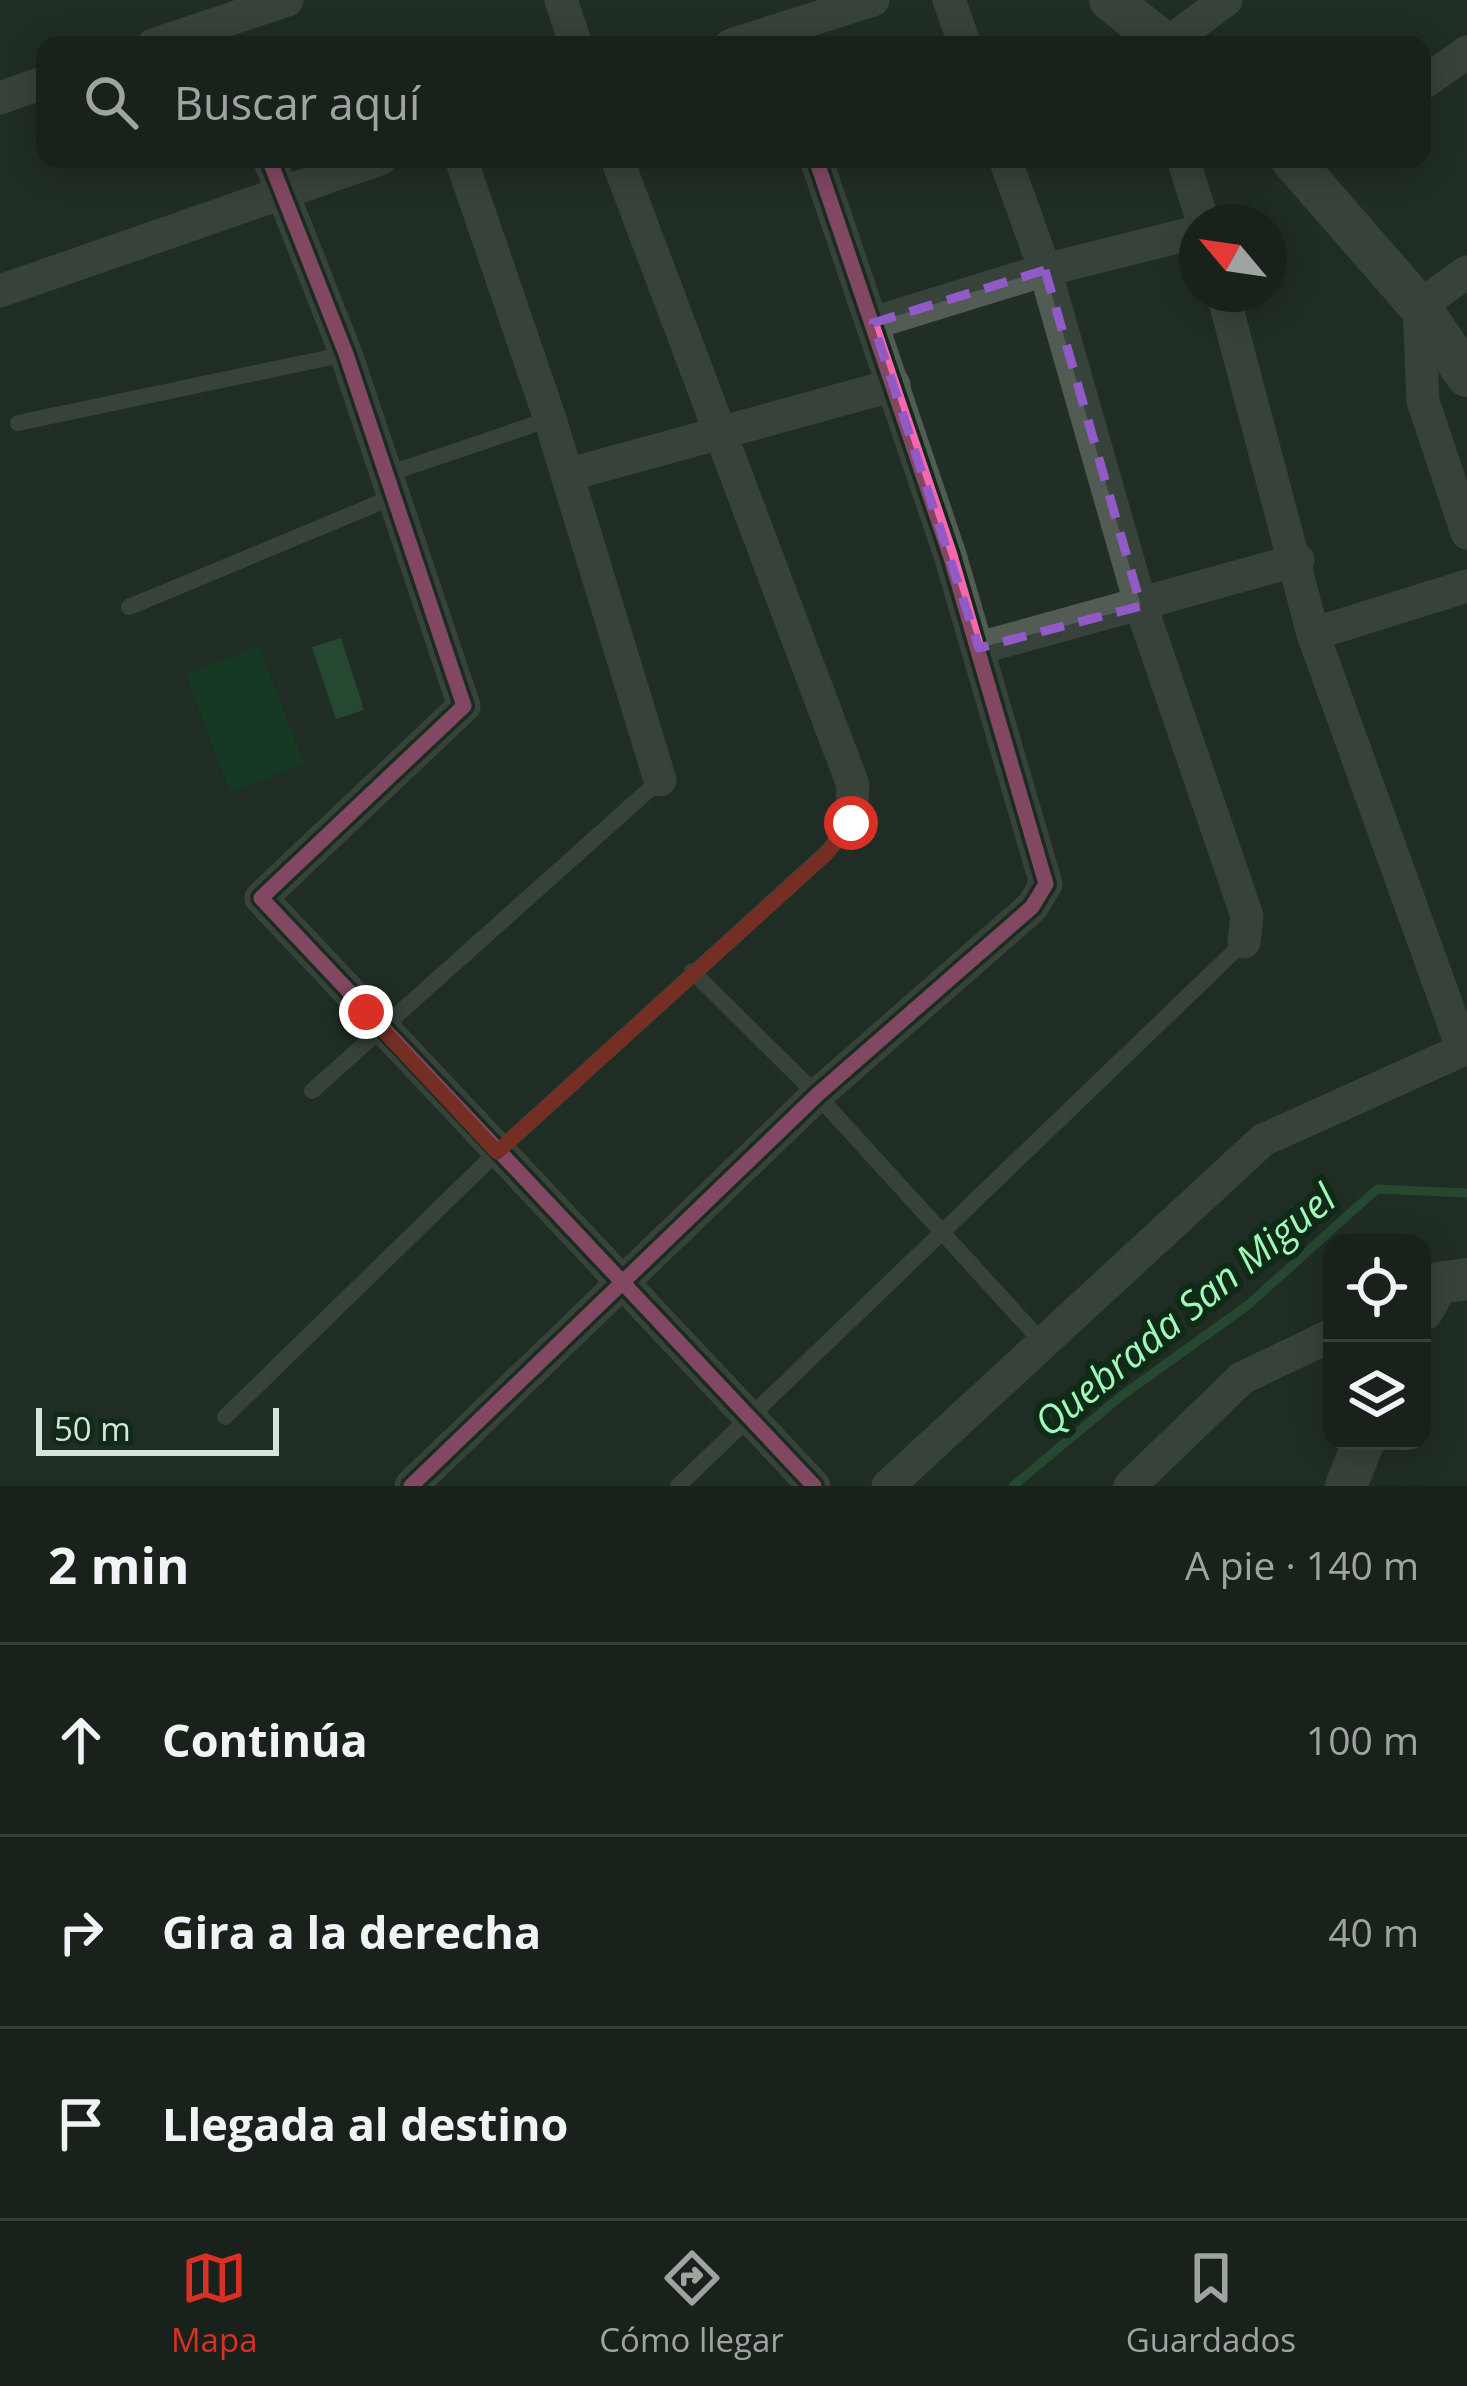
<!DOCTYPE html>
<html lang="es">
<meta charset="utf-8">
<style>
:root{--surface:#18221b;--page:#212a24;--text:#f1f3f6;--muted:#9fa4a3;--line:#363f3a;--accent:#d93025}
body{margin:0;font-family:"Open Sans",sans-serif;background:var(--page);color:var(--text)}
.controls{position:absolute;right:36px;bottom:36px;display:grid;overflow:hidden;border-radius:24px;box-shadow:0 6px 30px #0003}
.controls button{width:108px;height:108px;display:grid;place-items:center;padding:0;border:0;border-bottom:3px solid var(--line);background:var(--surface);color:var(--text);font:60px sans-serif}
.compass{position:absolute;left:1179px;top:204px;width:108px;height:108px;border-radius:50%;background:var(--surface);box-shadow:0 6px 30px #0003;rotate:299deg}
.scale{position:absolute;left:36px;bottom:30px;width:243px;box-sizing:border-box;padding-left:12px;border:6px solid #d6e5d9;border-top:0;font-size:33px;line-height:42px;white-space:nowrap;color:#d6e5d9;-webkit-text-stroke:9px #102a18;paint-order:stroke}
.stop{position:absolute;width:36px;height:36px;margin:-27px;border:9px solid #d93025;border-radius:50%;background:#fff}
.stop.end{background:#d93025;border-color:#fff;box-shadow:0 3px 12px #0008}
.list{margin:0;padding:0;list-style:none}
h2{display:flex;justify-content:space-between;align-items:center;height:156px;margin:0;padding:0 48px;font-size:51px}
h2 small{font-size:39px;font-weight:400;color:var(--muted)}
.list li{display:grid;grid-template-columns:78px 1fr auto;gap:36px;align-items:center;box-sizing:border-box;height:192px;padding:0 48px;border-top:3px solid var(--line)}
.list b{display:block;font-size:45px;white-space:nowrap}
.list em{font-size:39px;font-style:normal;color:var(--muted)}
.icon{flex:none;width:66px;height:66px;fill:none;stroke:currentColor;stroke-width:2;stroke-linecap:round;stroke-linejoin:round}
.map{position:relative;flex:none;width:1467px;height:1486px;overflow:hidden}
.search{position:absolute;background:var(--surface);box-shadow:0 6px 30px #0003;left:36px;right:36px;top:36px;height:132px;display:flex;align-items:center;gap:30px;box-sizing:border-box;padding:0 42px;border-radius:24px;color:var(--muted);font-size:45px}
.sheet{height:732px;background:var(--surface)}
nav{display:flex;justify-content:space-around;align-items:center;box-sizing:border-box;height:168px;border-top:3px solid var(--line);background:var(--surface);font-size:33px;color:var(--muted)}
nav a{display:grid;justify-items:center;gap:6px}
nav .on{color:var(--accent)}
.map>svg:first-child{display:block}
.pitch{fill:#084723}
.water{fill:#2d673f}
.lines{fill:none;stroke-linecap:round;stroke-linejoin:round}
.stream{stroke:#2d673f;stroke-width:9}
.service{stroke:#525c54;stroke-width:16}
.minor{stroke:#525c54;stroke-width:33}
.tertiary{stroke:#525c54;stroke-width:42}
.cycleway-casing{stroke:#102a18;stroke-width:22}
.cycleway{stroke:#f766af;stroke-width:15}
.route{stroke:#d93025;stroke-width:15}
.marked{fill:none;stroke:#925ac6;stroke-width:9;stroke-dasharray:24 15;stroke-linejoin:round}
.labels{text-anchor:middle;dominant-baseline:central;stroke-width:12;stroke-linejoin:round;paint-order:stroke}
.water-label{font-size:39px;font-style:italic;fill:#a0f9b8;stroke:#102a18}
</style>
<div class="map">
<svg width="1467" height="1486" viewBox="0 0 1467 1486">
<rect width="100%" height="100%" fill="#202e24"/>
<polygon class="pitch" points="259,646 304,764 230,792 186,675"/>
<polygon class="water" points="341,638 364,710 336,719 312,647"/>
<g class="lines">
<polyline class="stream" points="1013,1486 1120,1397 1248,1305 1377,1189 1467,1193"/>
<g class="service">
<polyline points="18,423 346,354"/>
<polyline points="385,475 550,419"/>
<polyline points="129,607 393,497"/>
<polyline points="692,971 817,1095 1043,1343"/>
<polyline points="312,1091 660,780"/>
<polyline points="225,1417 497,1152 826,853 851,823"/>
<polyline points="678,1486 1244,942"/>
</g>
<g class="minor">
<polyline points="561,0 576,45"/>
<polyline points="949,0 965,45"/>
<polyline points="153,45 287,0"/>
<polyline points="731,45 873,0"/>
<polyline points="1165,45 1226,0"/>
<polyline points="1422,84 1467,52"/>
<polyline points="0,98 45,82"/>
<polyline points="269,159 346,354 464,706 261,898 814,1486"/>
<polyline points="461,159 550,419 660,780"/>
<polyline points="617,159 853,785 851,823"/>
<polyline points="1005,159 1045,270 1141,606 1247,916 1244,942"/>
<polyline points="1183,159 1203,222"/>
<polyline points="1467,272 1419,306 1423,401 1467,533"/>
<polyline points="0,291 380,159"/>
<polyline points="1223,294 1313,634 1463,1050"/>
<polyline points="873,323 1045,270 1197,232"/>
<polyline points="567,475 894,385"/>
<polyline points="1313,634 1467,586"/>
<polyline points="979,648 1298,560"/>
<polyline points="411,1486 817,1095 1032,907 1046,884 950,555 816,159"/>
<polyline points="888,1486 1263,1140 1467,1048"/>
<polyline points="1130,1486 1242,1378 1332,1335"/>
</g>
<g class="tertiary">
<polyline points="1110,0 1167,45"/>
<polyline points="1291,159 1419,306 1467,376"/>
<polyline points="1422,1311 1438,1283 1467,1279"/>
<polyline points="1346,1486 1364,1441"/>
</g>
<defs>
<g id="cycleway">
<polyline points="269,159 346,354 464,706 261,898 814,1486"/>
<polyline points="411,1486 817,1095 1032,907 1046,884 950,555 816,159"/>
</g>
</defs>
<use href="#cycleway" class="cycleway-casing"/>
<use href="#cycleway" class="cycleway"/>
</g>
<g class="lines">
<polyline class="route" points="366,1012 497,1152 826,854 851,823"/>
</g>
<path d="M0 0H1467V1486H0ZM1045 270 1141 606 979 648 873 323Z" fill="#202e24" fill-opacity=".55" fill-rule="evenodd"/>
<path class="marked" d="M1045 270 1141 606 979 648 873 323Z"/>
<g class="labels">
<g class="water-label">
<text transform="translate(1184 1309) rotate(-39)">Quebrada San Miguel</text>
</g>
</g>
</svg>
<div class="controls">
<button><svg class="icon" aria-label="locate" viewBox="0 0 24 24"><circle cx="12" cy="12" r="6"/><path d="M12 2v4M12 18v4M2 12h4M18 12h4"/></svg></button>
<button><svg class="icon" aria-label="layers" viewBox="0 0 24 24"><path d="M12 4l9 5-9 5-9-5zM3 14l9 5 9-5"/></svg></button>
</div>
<svg class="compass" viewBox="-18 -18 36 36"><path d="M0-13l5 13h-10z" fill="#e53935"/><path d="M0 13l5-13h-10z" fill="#9fa4a3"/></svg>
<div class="scale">50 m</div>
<div class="stop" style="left:851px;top:823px"></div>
<div class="stop end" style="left:366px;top:1012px"></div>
<div class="search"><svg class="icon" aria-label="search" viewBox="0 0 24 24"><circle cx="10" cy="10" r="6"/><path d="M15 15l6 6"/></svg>Buscar aquí</div>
</div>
<section class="sheet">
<h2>2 min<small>A pie · 140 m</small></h2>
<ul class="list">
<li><svg class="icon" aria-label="ahead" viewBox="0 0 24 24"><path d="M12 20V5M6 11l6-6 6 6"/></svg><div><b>Continúa</b></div><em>100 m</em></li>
<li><svg class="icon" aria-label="right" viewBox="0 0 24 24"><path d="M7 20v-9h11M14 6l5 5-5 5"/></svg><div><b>Gira a la derecha</b></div><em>40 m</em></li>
<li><svg class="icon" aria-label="arrive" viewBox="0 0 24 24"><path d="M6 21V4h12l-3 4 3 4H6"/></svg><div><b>Llegada al destino</b></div></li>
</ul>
</section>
<nav>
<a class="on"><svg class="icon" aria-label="map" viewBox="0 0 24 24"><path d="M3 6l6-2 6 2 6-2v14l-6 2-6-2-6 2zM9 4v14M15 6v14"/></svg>Mapa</a>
<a><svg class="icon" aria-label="directions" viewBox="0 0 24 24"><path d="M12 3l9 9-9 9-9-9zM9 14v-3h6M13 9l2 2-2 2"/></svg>Cómo llegar</a>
<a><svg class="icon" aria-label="saved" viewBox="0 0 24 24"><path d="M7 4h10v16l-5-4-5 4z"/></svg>Guardados</a>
</nav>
